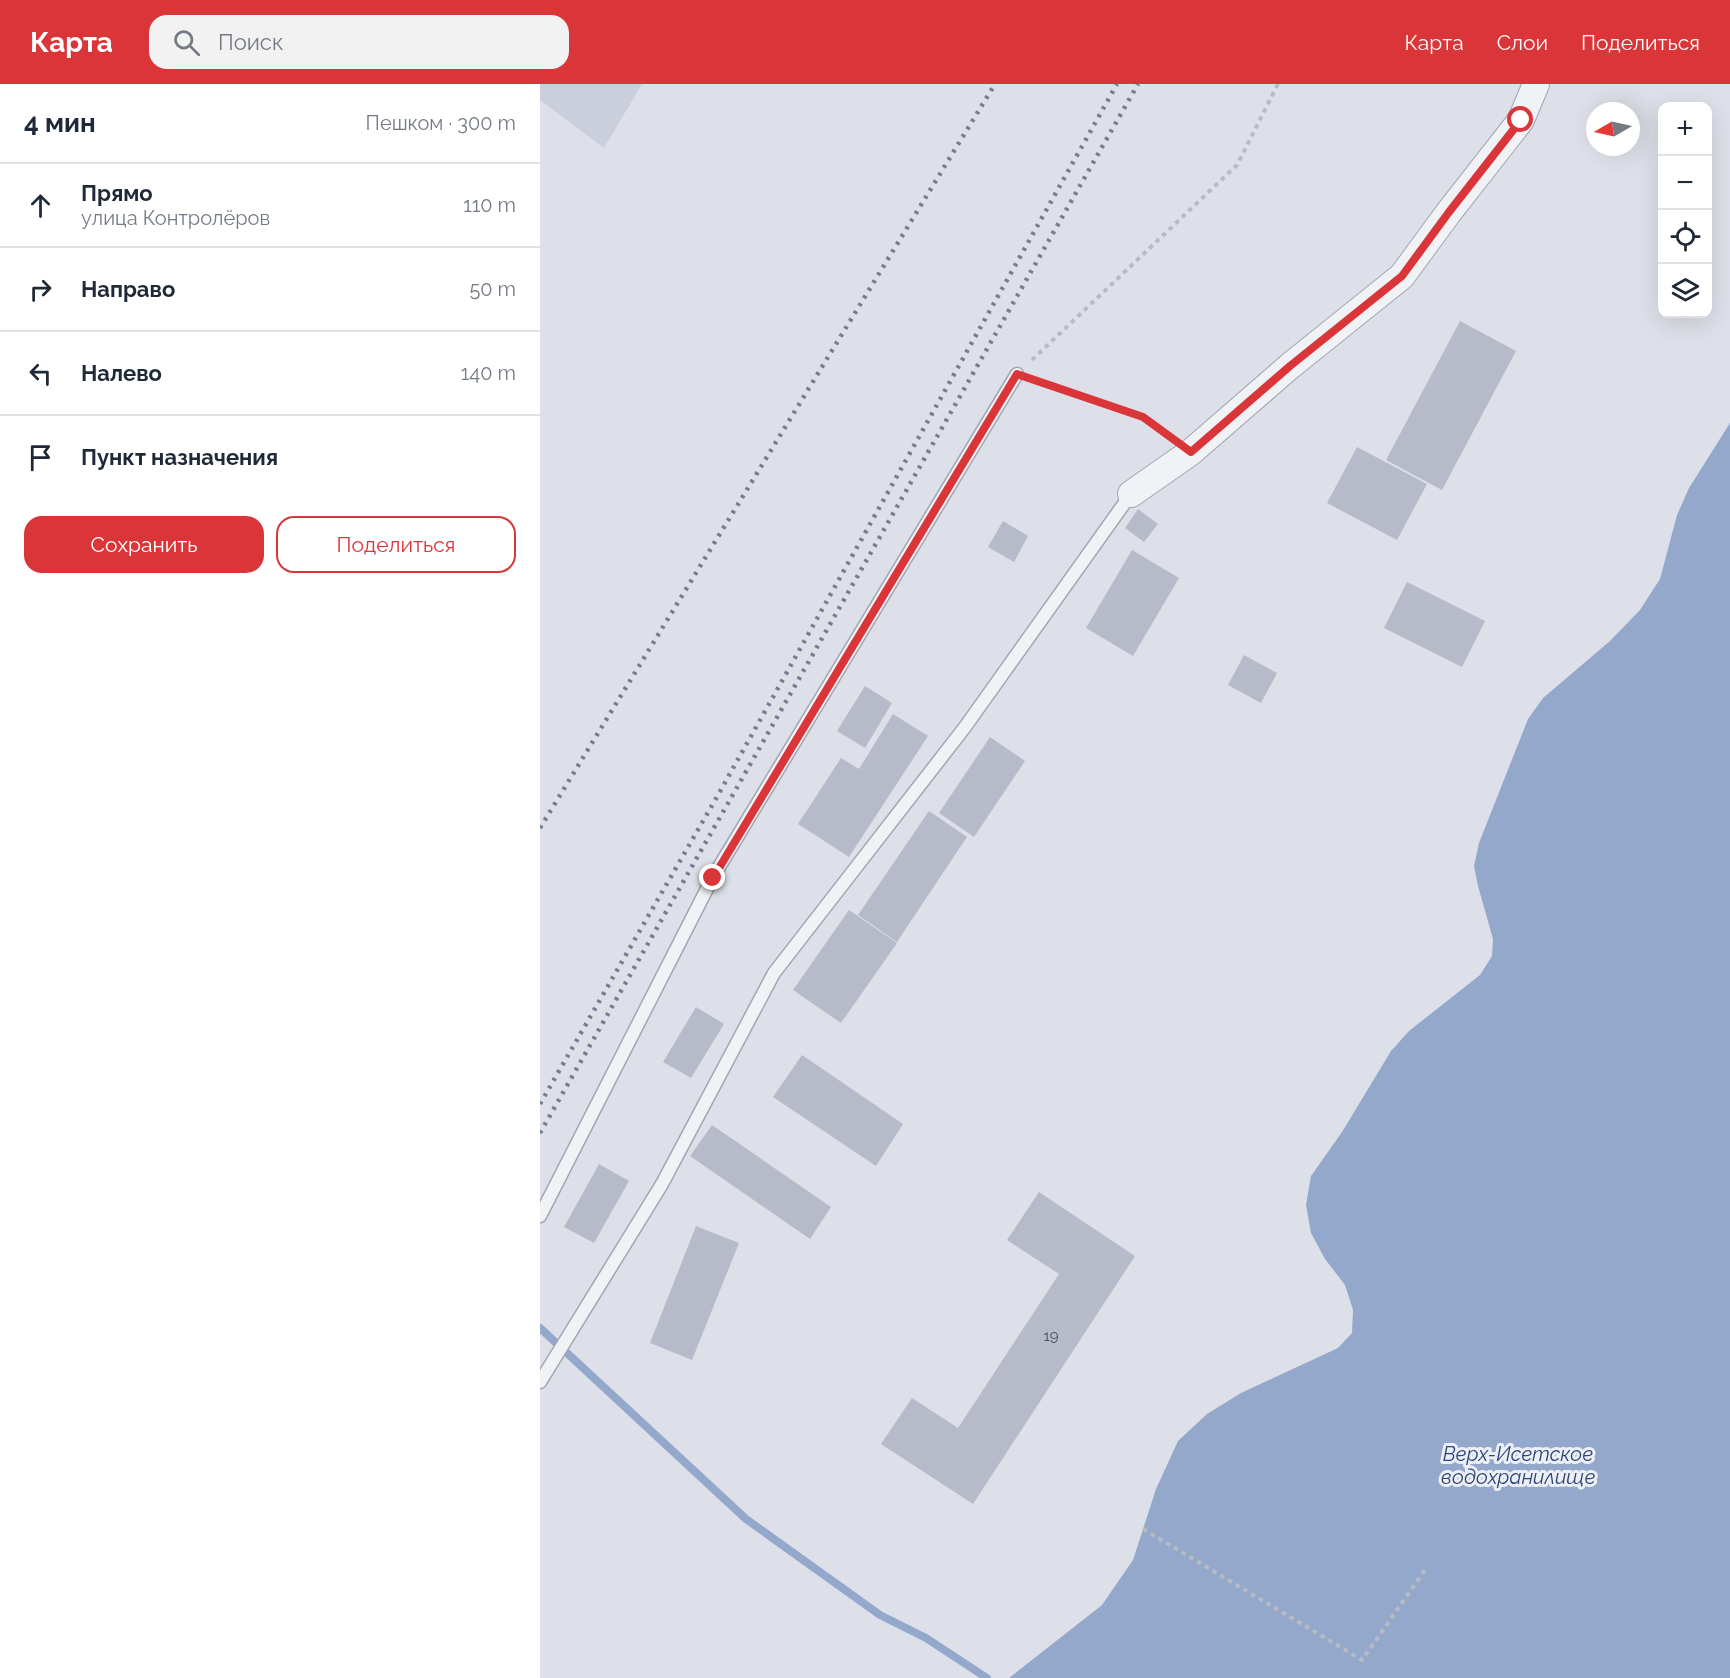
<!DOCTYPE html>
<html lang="ru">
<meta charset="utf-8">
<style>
:root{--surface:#fff;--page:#f2f2f3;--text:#1f2937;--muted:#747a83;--line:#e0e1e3;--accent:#da3539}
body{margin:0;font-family:Raleway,sans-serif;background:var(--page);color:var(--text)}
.controls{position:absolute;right:18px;top:18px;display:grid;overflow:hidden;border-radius:12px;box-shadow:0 6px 24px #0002}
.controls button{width:54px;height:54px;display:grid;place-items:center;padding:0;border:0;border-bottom:2px solid var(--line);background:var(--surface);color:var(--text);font:30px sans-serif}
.compass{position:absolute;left:1046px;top:18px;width:54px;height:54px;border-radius:50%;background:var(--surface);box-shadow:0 6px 24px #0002;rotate:261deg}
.stop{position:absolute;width:18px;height:18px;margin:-14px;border:4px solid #da3539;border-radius:50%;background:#fff}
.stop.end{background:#da3539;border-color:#fff;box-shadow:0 2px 6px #0008}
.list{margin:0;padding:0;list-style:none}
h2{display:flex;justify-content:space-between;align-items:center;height:78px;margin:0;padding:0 24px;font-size:26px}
h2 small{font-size:20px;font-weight:400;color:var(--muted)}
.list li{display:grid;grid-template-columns:39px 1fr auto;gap:18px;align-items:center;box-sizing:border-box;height:84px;padding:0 24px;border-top:2px solid var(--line)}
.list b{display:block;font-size:22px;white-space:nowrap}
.list p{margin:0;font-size:20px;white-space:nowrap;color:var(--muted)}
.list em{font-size:20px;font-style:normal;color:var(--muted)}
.actions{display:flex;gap:12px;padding:18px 24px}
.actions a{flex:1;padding:14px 0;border:2px solid var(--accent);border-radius:18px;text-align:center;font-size:21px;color:var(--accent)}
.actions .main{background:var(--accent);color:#fff}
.icon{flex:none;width:33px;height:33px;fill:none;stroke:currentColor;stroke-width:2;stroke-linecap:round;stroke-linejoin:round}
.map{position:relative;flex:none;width:1190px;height:1594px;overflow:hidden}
header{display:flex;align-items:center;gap:36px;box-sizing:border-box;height:84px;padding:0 30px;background:var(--accent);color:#fff}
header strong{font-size:28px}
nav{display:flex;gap:33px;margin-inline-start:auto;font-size:21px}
.search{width:420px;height:54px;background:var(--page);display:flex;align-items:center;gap:15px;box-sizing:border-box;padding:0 21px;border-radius:18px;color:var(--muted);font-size:22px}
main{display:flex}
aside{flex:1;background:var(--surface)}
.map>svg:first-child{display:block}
.built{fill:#cbcfdb}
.water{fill:#94a8cc}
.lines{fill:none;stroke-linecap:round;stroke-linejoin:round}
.stream{stroke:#94a8cc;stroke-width:8}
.building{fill:#b7bbc9}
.service-casing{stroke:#a2a6b2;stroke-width:15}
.minor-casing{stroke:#a2a6b2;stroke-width:28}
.path{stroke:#b7bbc3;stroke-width:4;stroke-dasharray:4.5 4.5;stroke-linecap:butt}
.service{stroke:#f0f2f6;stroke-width:12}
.minor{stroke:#f0f2f6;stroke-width:26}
.rail{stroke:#757d93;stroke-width:4.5;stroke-dasharray:3 6;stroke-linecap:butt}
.route{stroke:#da3539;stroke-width:8}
.labels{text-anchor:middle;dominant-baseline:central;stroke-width:6;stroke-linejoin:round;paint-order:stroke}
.number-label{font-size:15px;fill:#4a5062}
.water-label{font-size:20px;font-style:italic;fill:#2c4478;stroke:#edeff6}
</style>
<header>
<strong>Карта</strong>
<div class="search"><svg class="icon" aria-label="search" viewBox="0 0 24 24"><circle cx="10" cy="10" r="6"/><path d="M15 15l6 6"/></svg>Поиск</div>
<nav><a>Карта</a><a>Слои</a><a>Поделиться</a></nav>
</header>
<main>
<aside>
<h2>4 мин<small>Пешком · 300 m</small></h2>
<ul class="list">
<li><svg class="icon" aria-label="ahead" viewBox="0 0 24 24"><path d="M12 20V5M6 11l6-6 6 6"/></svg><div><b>Прямо</b><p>улица Контролёров</p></div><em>110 m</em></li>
<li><svg class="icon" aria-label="right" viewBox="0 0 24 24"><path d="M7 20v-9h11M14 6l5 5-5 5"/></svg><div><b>Направо</b></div><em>50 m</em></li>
<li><svg class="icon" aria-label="left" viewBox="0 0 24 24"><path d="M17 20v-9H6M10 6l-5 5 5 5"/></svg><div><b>Налево</b></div><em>140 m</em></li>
<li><svg class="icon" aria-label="arrive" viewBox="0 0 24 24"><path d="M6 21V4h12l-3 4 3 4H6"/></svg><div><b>Пункт назначения</b></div></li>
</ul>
<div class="actions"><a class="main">Сохранить</a><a>Поделиться</a></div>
</aside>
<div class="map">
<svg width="1190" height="1594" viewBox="0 0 1190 1594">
<rect width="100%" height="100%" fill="#dde0e8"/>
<polygon class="built" points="0,0 102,0 64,64 0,16"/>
<polygon class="water" points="1190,339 1190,1594 469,1594 562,1521 593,1476 616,1405 638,1357 667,1330 701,1309 798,1264 812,1249 813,1226 805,1201 785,1175 771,1149 766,1121 771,1092 802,1048 851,967 869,947 940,891 952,872 953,855 938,802 934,782 939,759 988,635 1003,614 1070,557 1100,526 1120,495 1137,431 1149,404"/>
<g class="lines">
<polyline class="stream" points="0,1244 206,1435 340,1531 386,1554 447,1594"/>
</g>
<g class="building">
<polygon points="920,237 976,267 902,406 846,376"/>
<polygon points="817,363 887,400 857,456 787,419"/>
<polygon points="598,425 618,440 604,458 585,444"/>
<polygon points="463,437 488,452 474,478 448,463"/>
<polygon points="592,466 639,494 593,572 546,544"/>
<polygon points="867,498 945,537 922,583 844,544"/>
<polygon points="704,571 737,589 721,619 688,601"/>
<polygon points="325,602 352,619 325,664 297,647"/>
<polygon points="353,630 388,652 309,773 258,740 301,674 319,685"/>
<polygon points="450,653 485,677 434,753 399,729"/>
<polygon points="389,727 427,753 357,858 318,831"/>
<polygon points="309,826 357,859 301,939 253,906"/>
<polygon points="156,923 184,940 151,994 123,978"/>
<polygon points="262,971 363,1040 336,1082 233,1013"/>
<polygon points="172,1041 291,1123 270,1155 150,1072"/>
<polygon points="59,1080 89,1097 54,1159 24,1143"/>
<polygon points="499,1108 595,1172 433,1420 341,1360 372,1314 418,1344 519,1190 467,1156"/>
<polygon points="156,1142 199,1159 152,1276 110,1259"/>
</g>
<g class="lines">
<defs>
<g id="service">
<polyline points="0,1132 173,793 477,290"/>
<polyline points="0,1298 122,1100 234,889 425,643 591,410"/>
</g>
<polyline id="minor" points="591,410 651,368 750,282 862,192 909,128 981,36 996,0"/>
</defs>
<use href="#service" class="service-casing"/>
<use href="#minor" class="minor-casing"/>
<g class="path">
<polyline points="492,276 697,81 738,0"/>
<polyline points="496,296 603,333 629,352"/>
<polyline points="603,1445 822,1576 885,1486"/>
</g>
<use href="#service" class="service"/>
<use href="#minor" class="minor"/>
<g class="rail">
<polyline points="0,744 455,0"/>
<polyline points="0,1020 178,711 577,0"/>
<polyline points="0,1049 598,0"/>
</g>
</g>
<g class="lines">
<polyline class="route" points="173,794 477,290 603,333 651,368 750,282 862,192 909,128 981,36"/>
</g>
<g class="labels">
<g class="number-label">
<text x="511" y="1252">19</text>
</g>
<g class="water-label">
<text x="978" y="1370">Верх-Исетское<tspan x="978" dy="23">водохранилище</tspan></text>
</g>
</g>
</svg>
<div class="controls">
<button>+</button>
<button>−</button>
<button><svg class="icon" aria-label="locate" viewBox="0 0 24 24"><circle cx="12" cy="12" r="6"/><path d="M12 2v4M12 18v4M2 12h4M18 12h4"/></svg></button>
<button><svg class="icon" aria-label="layers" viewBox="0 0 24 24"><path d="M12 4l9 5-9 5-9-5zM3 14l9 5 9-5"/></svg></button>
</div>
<svg class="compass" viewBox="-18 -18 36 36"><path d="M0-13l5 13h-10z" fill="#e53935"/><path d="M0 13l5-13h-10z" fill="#747a83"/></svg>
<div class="stop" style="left:981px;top:36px"></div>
<div class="stop end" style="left:173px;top:794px"></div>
</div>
</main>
